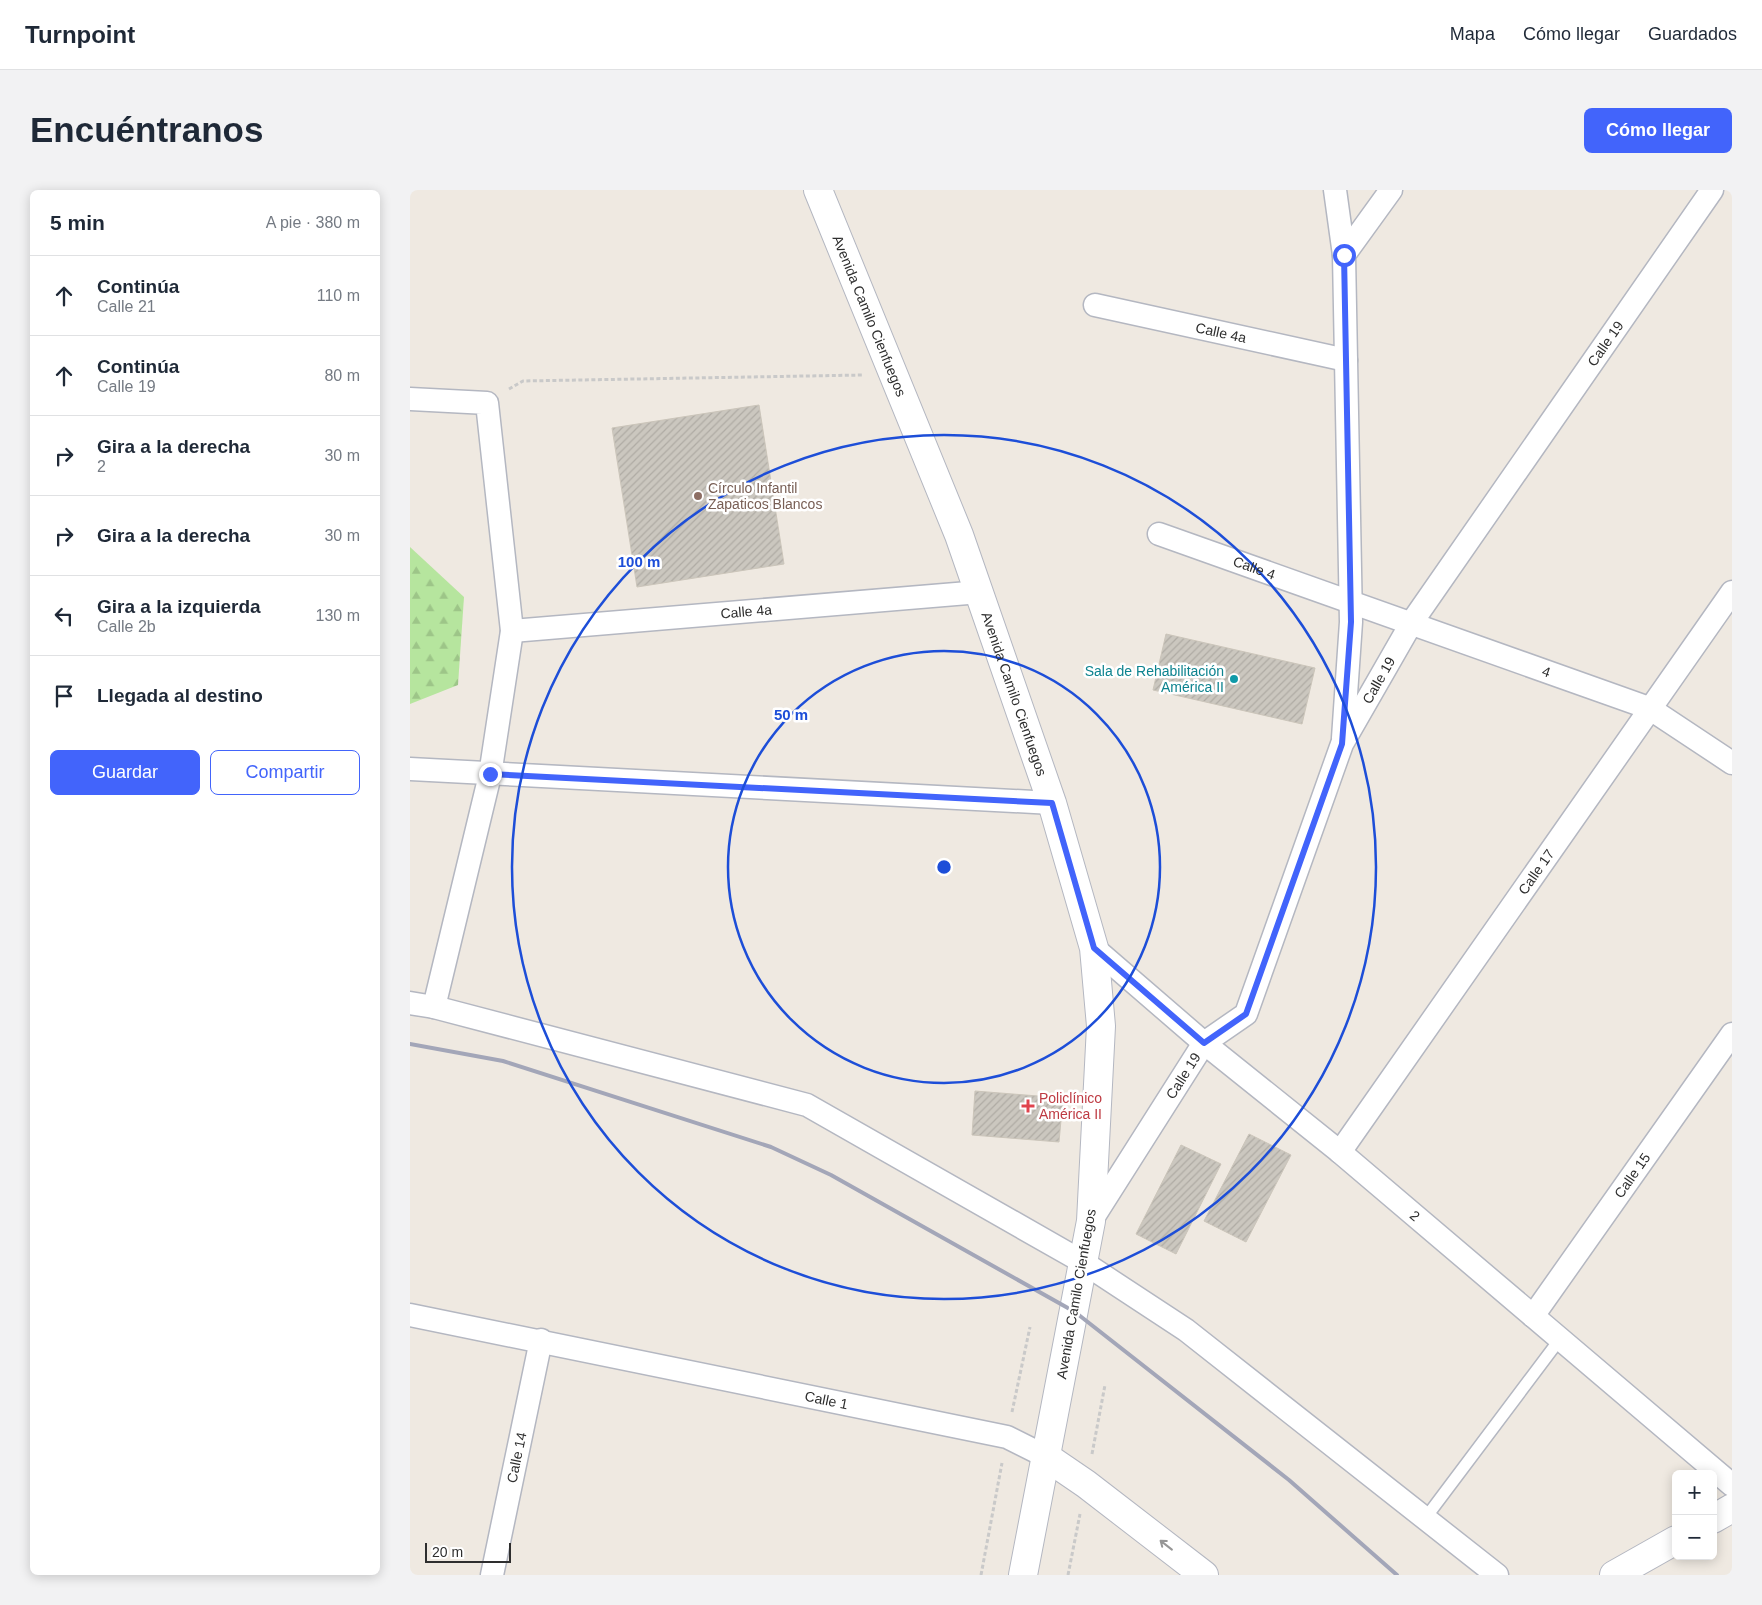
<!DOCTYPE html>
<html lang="es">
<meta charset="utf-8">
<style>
:root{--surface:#fff;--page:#f2f2f3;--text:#1f2937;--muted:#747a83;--line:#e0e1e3;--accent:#4264fb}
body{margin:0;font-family:Arial,sans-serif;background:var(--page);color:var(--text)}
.controls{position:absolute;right:15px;bottom:15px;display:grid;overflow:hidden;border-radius:8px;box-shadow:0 2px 12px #0003}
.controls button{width:45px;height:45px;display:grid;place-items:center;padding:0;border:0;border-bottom:1px solid var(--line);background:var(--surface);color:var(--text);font:25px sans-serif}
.scale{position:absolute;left:15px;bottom:12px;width:86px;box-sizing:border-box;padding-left:5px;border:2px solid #2e2e2e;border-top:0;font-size:14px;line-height:18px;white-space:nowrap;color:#2e2e2e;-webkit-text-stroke:4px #fff;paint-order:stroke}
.stop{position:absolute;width:15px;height:15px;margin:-11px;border:4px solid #4264fb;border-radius:50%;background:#fff}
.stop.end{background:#4264fb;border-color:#fff;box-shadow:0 1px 5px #0008}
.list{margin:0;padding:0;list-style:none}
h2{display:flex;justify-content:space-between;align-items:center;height:65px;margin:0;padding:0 20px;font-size:21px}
h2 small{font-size:16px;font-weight:400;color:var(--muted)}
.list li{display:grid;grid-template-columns:32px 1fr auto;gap:15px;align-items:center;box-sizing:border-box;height:80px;padding:0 20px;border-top:1px solid var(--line)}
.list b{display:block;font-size:19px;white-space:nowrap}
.list p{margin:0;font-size:16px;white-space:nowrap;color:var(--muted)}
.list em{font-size:16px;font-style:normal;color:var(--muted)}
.actions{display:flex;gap:10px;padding:15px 20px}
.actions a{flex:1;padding:11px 0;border:1px solid var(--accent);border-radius:8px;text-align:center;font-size:18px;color:var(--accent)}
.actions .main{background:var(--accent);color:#fff}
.icon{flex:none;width:28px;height:28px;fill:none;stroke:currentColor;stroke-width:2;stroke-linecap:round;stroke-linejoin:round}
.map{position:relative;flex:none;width:1322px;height:1385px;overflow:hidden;border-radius:8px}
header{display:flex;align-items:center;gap:30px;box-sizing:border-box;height:70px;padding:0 25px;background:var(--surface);border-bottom:1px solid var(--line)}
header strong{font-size:24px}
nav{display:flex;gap:28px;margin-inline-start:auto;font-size:18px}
.intro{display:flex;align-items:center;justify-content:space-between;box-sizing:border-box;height:120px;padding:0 30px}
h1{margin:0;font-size:35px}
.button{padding:12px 22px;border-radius:8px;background:var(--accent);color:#fff;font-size:18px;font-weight:700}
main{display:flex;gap:30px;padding:0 30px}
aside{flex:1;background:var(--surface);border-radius:8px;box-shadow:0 2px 12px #0003}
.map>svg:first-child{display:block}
.forest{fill:url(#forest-firs)}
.building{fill:url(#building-hatch);stroke:#cbc5ba}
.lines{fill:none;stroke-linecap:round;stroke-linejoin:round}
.lane-casing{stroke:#b4b7c1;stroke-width:14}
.street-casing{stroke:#b4b7c1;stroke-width:25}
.secondary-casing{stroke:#b4b7c1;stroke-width:30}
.path{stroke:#c9c9c9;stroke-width:3;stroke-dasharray:4 2.5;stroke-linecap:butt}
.lane{stroke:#fff;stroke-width:11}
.street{stroke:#fff;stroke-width:22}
.secondary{stroke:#fff;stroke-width:28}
.rail{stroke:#a3a6b8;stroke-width:4}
.oneway{stroke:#969696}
.route{stroke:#4264fb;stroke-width:6}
.ring{fill:none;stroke:#1d4ed8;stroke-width:2.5}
.education-dot{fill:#8d6e63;stroke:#fff;stroke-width:2}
.culture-dot{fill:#0f9aa8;stroke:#fff;stroke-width:2}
.health-dot{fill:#e0444e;stroke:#fff;stroke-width:2}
.labels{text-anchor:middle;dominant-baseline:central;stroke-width:5;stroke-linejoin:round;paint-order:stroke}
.street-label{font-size:14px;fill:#2e2e2e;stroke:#fff}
.education-label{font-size:14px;fill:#785e54;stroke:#fff;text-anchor:start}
.culture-label{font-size:14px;fill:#0d838f;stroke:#fff;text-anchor:end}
.health-label{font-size:14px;fill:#be3a42;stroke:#fff;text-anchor:start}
.centre{fill:#1d4ed8;stroke:#fff;stroke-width:2.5}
.ring-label{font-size:15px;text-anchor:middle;font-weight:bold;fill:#1d4ed8;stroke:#fff;stroke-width:5;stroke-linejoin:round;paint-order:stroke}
</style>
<header>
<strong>Turnpoint</strong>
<nav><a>Mapa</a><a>Cómo llegar</a><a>Guardados</a></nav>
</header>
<div class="intro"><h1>Encuéntranos</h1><a class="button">Cómo llegar</a></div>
<main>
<aside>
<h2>5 min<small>A pie · 380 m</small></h2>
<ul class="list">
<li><svg class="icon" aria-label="ahead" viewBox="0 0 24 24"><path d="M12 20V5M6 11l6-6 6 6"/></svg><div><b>Continúa</b><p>Calle 21</p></div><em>110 m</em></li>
<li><svg class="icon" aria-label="ahead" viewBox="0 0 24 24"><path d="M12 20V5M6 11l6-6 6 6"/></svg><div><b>Continúa</b><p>Calle 19</p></div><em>80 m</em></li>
<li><svg class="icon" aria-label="right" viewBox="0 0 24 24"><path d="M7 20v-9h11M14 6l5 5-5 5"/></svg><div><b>Gira a la derecha</b><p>2</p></div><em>30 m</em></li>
<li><svg class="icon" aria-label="right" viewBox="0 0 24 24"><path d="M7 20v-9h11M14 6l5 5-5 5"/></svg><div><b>Gira a la derecha</b></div><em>30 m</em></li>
<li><svg class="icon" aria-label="left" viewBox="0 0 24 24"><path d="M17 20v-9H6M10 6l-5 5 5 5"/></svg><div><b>Gira a la izquierda</b><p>Calle 2b</p></div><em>130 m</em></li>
<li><svg class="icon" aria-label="arrive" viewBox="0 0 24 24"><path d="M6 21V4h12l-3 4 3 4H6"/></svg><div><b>Llegada al destino</b></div></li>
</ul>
<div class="actions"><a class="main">Guardar</a><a>Compartir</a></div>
</aside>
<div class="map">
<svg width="1322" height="1385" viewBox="0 0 1322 1385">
<defs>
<pattern id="forest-firs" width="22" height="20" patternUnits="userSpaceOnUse" patternTransform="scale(1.25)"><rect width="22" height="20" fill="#b6e59e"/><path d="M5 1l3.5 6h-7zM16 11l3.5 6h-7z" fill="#9dc588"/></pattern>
<pattern id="building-hatch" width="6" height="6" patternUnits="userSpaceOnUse" patternTransform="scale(1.25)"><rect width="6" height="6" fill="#cbc7bf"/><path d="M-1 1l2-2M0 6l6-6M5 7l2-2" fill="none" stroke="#afaba4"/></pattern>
</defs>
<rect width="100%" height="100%" fill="#efe9e1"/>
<polygon class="forest" points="0,357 54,407 48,495 0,514"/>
<g class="building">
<polygon points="349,215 374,374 227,397 202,238"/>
<polygon points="756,444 905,478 892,534 743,500"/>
<polygon points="565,901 653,908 649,952 562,945"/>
<polygon points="839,944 881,965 836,1052 794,1031"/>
<polygon points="771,955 811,974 766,1064 726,1044"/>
</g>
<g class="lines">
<defs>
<polyline id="lane" points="1014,1330 1150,1149"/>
<g id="street">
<polyline points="925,0 934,65"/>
<path id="s1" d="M685 115 936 170"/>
<polyline points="0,209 77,213 102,441 80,585 24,817"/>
<path id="s2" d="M749 344 1239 518 1322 573"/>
<path id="s3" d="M102 441 570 402"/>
<polyline points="933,548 941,432 934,65 981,0"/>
<polyline points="0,579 642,613"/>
<path id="s4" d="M684 758 794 853 930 962 1322 1295"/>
<polyline points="0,813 24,817 397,915 671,1071 776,1140 1087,1385"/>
<path id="s5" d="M930 962 1322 402"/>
<path id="s6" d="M681 1031 794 853 836 824 932 554 1002 432 1302 0"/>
<path id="s7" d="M0 1125 597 1247 635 1266"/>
<path id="s8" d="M1123 1126 1322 844"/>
<path id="s9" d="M82 1385 131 1150"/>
</g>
<g id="secondary">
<path id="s10" d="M408 0 549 345 642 613 684 758 691 836 681 1031 613 1385"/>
<polyline points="635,1266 676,1294 794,1385"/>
<polyline points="1303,1329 1322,1318"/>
<polyline points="1204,1385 1266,1350"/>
</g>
</defs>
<use href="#lane" class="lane-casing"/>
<use href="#street" class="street-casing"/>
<use href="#secondary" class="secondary-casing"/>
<g class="path">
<polyline points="99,199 113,191 453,185"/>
<polyline points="602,1222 620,1137"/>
<polyline points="682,1264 695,1195"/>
<polyline points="571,1385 592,1273"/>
<polyline points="658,1385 670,1324"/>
</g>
<use href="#lane" class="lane"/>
<use href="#street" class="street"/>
<use href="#secondary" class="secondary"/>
<polyline class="rail" points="0,854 93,871 361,957 421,985 665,1122 879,1290 987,1385"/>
</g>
<defs><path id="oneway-shaft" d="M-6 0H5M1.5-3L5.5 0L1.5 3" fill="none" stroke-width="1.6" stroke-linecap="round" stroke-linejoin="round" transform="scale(1.25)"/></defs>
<use class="oneway" href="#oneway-shaft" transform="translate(756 1355) rotate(-142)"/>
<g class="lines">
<polyline class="route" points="80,584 642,613 684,758 794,853 836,824 932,554 941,432 934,65"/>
</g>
<g class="ring">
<circle cx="534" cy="677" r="216"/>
<circle cx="534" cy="677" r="432"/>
</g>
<circle class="education-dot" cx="288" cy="306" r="5"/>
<circle class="culture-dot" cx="824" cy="489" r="5"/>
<path class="health-dot" d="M615.5 908.5h5v5h5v5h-5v5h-5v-5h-5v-5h5z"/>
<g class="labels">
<g class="street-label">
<text stroke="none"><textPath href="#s10" startOffset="136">Avenida Camilo Cienfuegos</textPath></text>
<text stroke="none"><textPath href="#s1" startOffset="129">Calle 4a</textPath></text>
<text stroke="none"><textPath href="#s6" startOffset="1028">Calle 19</textPath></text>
<text stroke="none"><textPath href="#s2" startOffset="101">Calle 4</textPath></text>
<text stroke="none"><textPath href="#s3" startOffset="235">Calle 4a</textPath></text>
<text stroke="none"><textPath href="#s2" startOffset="411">4</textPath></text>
<text stroke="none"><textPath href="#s6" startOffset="622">Calle 19</textPath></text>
<text stroke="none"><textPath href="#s10" startOffset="541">Avenida Camilo Cienfuegos</textPath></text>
<text stroke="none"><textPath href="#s5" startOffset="342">Calle 17</textPath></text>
<text stroke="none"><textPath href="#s6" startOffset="172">Calle 19</textPath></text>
<text stroke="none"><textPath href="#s8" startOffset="172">Calle 15</textPath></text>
<text stroke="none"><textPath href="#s4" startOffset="418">2</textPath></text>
<text transform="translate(666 1104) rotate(-80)">Avenida Camilo Cienfuegos</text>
<text stroke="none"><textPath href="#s7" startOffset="425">Calle 1</textPath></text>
<text stroke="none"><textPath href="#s9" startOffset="120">Calle 14</textPath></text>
</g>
<g class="education-label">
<text x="298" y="298">Círculo Infantil<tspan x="298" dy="16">Zapaticos Blancos</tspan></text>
</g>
<g class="culture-label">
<text x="814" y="481">Sala de Rehabilitación<tspan x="814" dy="16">América II</tspan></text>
</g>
<g class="health-label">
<text x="629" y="908">Policlínico<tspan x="629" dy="16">América II</tspan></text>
</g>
</g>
<circle cx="534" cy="677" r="8" class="centre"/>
<g class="ring-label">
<text x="229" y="377">100 m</text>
<text x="381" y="530">50 m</text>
</g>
</svg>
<div class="controls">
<button>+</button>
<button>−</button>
</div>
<div class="scale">20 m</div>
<div class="stop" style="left:934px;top:65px"></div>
<div class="stop end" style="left:80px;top:584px"></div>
</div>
</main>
